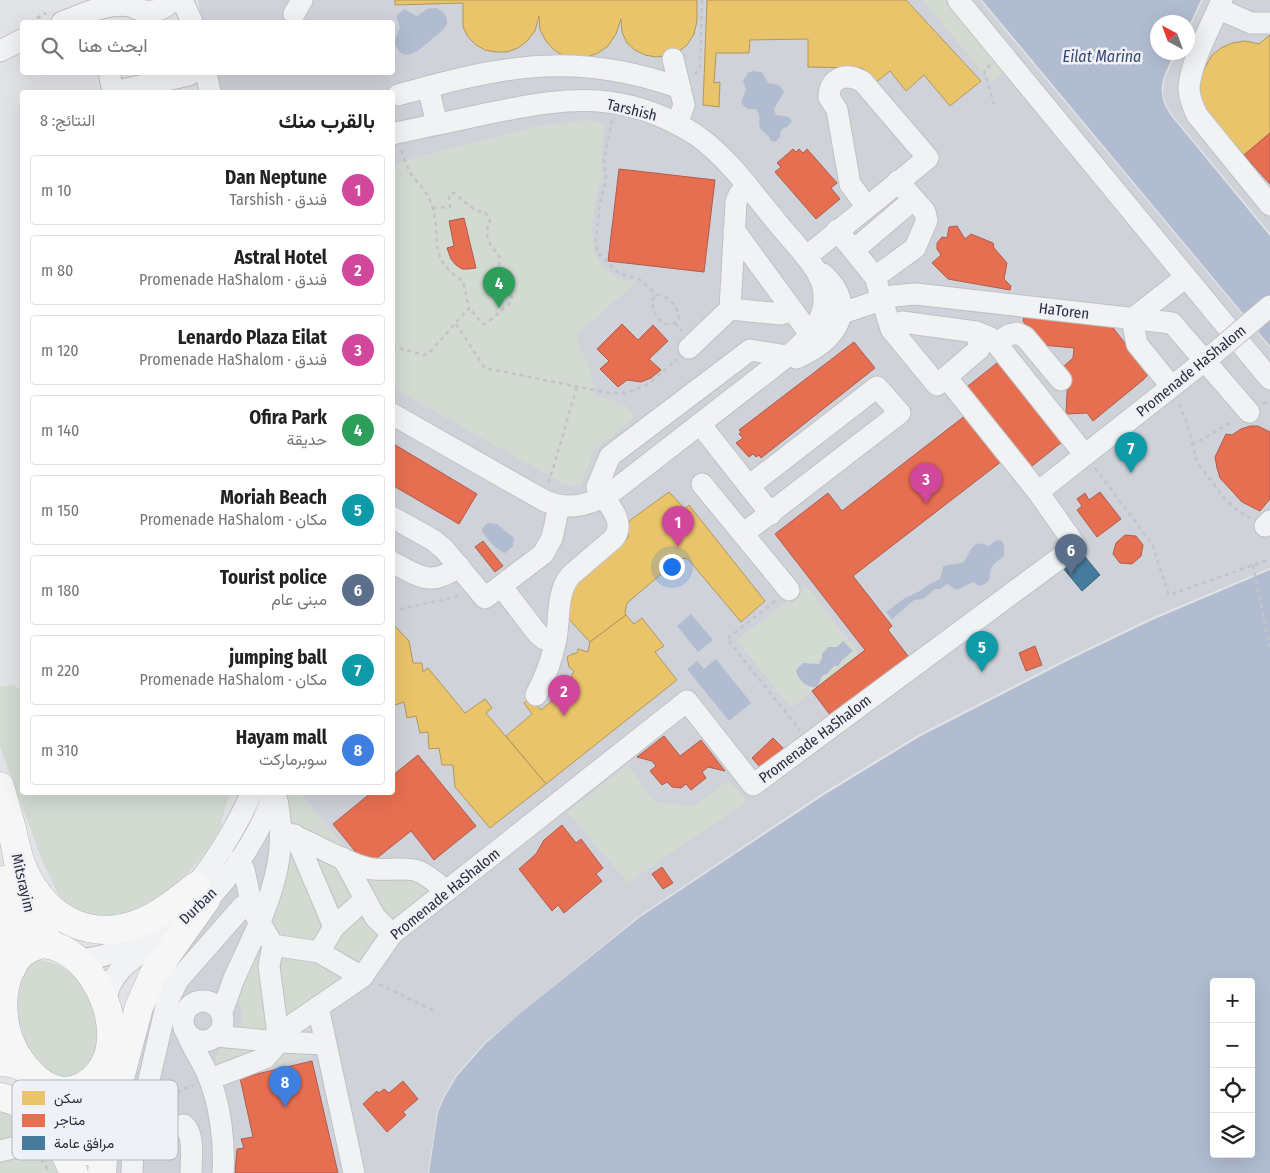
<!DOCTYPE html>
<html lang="ar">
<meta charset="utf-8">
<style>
:root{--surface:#fff;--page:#f2f2f2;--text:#222;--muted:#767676;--line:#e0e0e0;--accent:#111827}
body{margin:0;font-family:"Fira Sans Condensed",Vazirmatn,sans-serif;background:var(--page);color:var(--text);direction:rtl}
.controls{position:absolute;right:15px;bottom:15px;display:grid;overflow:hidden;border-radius:5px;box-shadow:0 5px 20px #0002}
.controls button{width:45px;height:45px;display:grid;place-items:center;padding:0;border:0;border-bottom:1px solid var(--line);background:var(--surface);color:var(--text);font:25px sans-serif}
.compass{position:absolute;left:1150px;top:15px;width:45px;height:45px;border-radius:50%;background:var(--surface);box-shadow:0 5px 20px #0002;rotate:319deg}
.you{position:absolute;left:671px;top:566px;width:18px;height:18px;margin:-12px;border:4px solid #fff;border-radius:50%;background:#1a73e8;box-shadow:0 0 0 8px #1a73e833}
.badge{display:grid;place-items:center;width:32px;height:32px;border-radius:50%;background:var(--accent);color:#fff;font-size:16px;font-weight:700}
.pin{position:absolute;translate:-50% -41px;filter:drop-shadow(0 1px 2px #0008)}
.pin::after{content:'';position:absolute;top:26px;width:18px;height:15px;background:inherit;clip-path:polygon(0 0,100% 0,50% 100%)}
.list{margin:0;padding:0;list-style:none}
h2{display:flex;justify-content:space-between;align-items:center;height:65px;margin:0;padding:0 20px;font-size:21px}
h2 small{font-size:16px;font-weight:400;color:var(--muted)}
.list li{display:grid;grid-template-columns:32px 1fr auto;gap:15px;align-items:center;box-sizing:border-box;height:70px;margin:0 10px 10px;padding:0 10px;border:1px solid var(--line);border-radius:5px}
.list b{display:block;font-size:19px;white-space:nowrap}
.list p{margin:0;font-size:16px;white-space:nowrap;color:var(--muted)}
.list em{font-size:16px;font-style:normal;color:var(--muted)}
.icon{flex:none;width:28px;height:28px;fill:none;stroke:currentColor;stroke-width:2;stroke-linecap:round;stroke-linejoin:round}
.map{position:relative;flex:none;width:1270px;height:1173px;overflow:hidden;direction:ltr}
.search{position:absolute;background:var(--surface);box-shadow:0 5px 20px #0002;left:20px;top:20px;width:375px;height:55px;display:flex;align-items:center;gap:12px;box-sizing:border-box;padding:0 18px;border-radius:5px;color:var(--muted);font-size:19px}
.panel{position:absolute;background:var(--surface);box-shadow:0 5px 20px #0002;left:20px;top:90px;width:375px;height:705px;border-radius:5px;direction:rtl}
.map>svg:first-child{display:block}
.built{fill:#d0d2d9}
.green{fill:#d2dad2}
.water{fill:#b1bcd0;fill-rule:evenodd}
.homes{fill:#e9c46a;stroke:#af975d}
.shops{fill:#e76f51;stroke:#ae5c4c}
.public{fill:#457b9d;stroke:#3d6481}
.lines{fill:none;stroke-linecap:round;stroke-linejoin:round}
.minor-casing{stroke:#c0c1c4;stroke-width:23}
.major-casing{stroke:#bec0c4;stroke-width:29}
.highway-casing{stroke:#b4b6bb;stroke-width:29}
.path{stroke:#c3c4c8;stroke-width:2.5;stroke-dasharray:4 4;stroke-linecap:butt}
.minor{stroke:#f1f2f4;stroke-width:21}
.major{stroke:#f6f6f6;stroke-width:28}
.highway{stroke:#f6f6f6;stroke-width:28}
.minor-bridge-casing{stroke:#c0c1c4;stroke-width:23;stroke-linecap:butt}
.minor-bridge{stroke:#f1f2f4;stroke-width:21}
.labels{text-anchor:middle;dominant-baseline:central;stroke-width:5;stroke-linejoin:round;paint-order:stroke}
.street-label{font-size:15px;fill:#292e3f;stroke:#f0f1f6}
.water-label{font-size:16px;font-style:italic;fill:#354871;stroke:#f0f1f6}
.key{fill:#f0f1f6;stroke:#b4b6bf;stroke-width:1}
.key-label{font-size:14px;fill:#292e3f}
</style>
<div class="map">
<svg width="1270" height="1173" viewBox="0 0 1270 1173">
<rect width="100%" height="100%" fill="#e2e3e6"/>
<g class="built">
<polygon points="198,0 980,0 1270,348 1270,568 1149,619 1070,657 918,735 823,793 639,916 484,1043 456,1075 444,1095 437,1112 428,1173 106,1173 142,1013 277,793 392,792 392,92 216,92 212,73 392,72 392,22 202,22"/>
<polygon points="1203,0 1270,0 1270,233 1174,117 1167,107 1163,94 1164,80 1177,53 1188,52 1188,31"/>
</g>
<g class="green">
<polygon points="922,0 950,0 1008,68 991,82"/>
<path d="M586 120 606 124C604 136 601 150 601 162 601 168 603 172 602 177 593 210 579 258 618 278 623 280 631 280 637 281L576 336 591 372 595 395 624 404 635 417 593 451 581 486 565 485 393 388V164L532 127Z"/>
<polygon points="806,586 860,654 791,708 737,640"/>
<polygon points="12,685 22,690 22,792 232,793 226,804 220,829 206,851 189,872 164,894 148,907 120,917 81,914 61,900 42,860 0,747 0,687"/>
<polygon points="628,765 655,802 693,807 729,780 747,801 628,883 567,812"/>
<path d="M285 793H301L351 855 377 860 406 861 433 894 371 942 354 979 313 1002 320 1053 221 1081C219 1075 215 1068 215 1062 215 1046 238 1040 241 1024 244 1013 237 1004 238 993 259 950 284 905 290 857 292 836 287 814 285 793Z"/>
<path d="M38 960C80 962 106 1014 96 1051 94 1059 90 1066 87 1073L58 1079 31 1056 19 1037 14 996 18 980 28 967Z"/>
<polygon points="0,1109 22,1117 45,1143 59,1173 0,1173"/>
</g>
<g class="water">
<path d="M982 0H1201L1188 28V22H1158V52L1175 53C1162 78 1154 93 1173 118L1270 236V346Z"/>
<path d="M436 8C442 11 448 15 447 23 445 30 436 35 431 40 418 51 403 66 394 42L400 27 396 16 404 9 417 16 427 9Z"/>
<path d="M752 71 762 72 768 83 779 85 784 92 774 109 776 115 789 117 792 121 787 127C781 128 780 131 780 137L775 142 770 140 769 136C751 125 765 121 756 109 749 110 745 109 741 102L746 90 743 80 748 73Z"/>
<path d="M489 523 497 524 514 538 513 546 505 553C498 551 484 537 482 530L485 525Z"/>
<path d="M1001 540 1004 546V556C1001 559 994 563 992 567 987 577 995 581 979 586L973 582 957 590 947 584 940 589H935L923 599 914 600 892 619 886 612 905 598 920 591 928 585 940 579 943 567C950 563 957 565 963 562 970 558 970 536 989 546L995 541Z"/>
<path d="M1270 570V1173H429L438 1112 445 1096 457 1076 485 1044 517 1016 640 917 824 795 919 737 1071 659 1150 621ZM1214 982H1251V1154H1214Z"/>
<polygon points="691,614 713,640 698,652 677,626"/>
<path d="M843 641 853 651 843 659 838 666H834L828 673 822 676 817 687C806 688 798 680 796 670L803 663 819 664 822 658V654L828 647H837Z"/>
<polygon points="716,659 751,703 729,721 687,669 697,661 704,669"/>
</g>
<g class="homes">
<polygon points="395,0 697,0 697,21 694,34 687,45 678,52 667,56 656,57 645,55 635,50 627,43 622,32 621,19 616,34 608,46 598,53 587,57 564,56 554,50 546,41 540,30 539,16 535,31 527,41 518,48 507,52 496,52 485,50 476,45 468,37 463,27 463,3 395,5"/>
<polygon points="707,0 906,0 981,81 950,106 924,75 906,91 890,71 874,84 862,68 808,67 808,39 750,40 749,53 716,53 714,83 720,82 719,107 703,105"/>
<polygon points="1270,35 1270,133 1244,155 1207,114 1199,96 1201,75 1212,55 1221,48 1232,43 1245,41 1259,44"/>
<polygon points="669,492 685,509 689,505 765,601 741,622 688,559 680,558 627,603 625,612 626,615 590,642 567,617 572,583 628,538 629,521"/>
<polygon points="626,615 634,624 642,618 664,646 655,652 677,680 546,784 506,736 532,714 524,703 530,697 541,710 574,682 571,677 574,671 569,667 567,657 572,654 577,653 578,649 588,652 590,642"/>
<polygon points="392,623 409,641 413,663 422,663 423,672 428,668 465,713 485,699 492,708 486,713 546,784 490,828 455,787 453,765 442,765 439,748 429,749 428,732 420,733 416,716 407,718 404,702 392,706"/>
</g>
<g class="shops">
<polygon points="1270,133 1270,184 1244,155"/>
<polygon points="793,149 796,152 799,149 803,153 807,149 837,183 831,188 840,199 816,219 775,172 781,167 777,163"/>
<polygon points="619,169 715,180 704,272 608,261"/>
<polygon points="464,218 476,268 469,269 462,269 456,265 451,259 447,248 454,246 449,221"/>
<polygon points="957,226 965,239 971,234 993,243 994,248 1007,263 1004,279 1011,286 1010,290 948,279 932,263 941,255 937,249 937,243 942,237 947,238 949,227"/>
<polygon points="1025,314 1110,324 1147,371 1147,376 1143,380 1093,421 1087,413 1066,414 1068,374 1063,367 1073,358 1074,348 1042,345 1023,321"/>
<polygon points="622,324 638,340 653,325 668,341 649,359 661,370 657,373 651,378 641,382 627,380 618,387 600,369 609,361 597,349"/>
<polygon points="854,342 875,368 761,458 759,455 756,457 753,454 749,457 736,443 743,438 739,434 741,432 739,430"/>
<polygon points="1002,359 1066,439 1027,470 963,390"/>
<polygon points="966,415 1002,461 853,576 892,626 888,630 908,656 831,716 812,691 865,650 775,534 828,493 842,511"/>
<polygon points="1250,426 1258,426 1270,432 1270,499 1260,511 1242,502 1220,478 1217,468 1215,457 1226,434 1232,435 1241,429"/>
<polygon points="392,443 477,494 459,524 392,485"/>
<polygon points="1100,492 1121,519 1097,537 1077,510 1082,506 1077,499 1085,493 1089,500"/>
<polygon points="1125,535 1136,536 1143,545 1141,556 1132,564 1120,563 1113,554 1116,543"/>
<polygon points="483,541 503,566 495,572 475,547"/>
<polygon points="1035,646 1042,665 1026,671 1019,653"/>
<polygon points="664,736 680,756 701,740 725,771 708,767 702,772 706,778 691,790 686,784 681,788 672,787 667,782 662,785 650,771 656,766 652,761 637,757"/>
<polygon points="773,738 783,748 761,768 752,758"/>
<polygon points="418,755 476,826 434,860 411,831 367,866 333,824 372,792 392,792 392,776"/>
<polygon points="562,825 576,843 581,839 603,868 596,874 602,881 564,913 558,905 552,911 519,869 536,854 544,840"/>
<polygon points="662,867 673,883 663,889 652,874"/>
<polygon points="312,1061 338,1173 235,1173 237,1149 244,1148 241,1139 253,1137 240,1078"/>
<polygon points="403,1081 418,1099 403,1112 406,1115 387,1132 363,1104 377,1091 379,1093 384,1089 389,1093"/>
</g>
<polygon class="public" points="1081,552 1100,575 1082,591 1063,568"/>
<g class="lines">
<defs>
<g id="minor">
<path d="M124 0C139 15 159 15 173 0"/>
<polyline points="182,0 192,22"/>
<polyline points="958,0 1270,379"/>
<path d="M1222 0C1212 24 1190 63 1189 88 1189 98 1193 107 1197 115L1270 205"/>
<polyline points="1219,9 1251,23 1270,23"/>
<polyline points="294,14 302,0"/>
<path d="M62 22C84 14 107 2 131 6"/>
<polyline points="0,51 22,40"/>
<polyline points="673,59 684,105 677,124"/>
<polyline points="109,72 113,92"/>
<polyline points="206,72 210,92"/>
<polyline points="428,87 437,124"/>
<polyline points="113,92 189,75"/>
<path d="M398 95C432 86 465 76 499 71 561 60 622 67 680 88"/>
<path d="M392 134C423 127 454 121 485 114 525 106 566 97 608 102 639 106 670 118 696 135 730 159 754 195 780 226 793 242 808 256 818 274 821 280 824 288 824 295 826 318 811 336 795 350L616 489C594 504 571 512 545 501L392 414"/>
<polyline points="734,230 810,334"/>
<polyline points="837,230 875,277 891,329 937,385 979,349 978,337 976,332 902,322 897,324 891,329"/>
<polyline points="854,250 914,199"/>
<path d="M806 257 928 158 863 82C847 72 829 77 829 97L837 110 850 184 867 207"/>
<polyline points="875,277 915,248 927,220 925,212 898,181"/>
<polyline points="730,309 781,314 792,310"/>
<polyline points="842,313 893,296 916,294 1172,323 1249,412"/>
<polyline points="976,332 989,337 996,343 1085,455"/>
<polyline points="996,343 1009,335 1017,333 1025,337 1061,380"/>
<polyline points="689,348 730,309 736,202 739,195 747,185"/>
<path d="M796 358C834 342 861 309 823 274"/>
<polyline points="946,377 1038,492"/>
<polyline points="1171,386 1137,344 1132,319 1186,277"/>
<polyline points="700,424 771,514"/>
<polyline points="702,484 789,590"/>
<polyline points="392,517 433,540 444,549 485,598 543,554 552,538 559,506"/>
<polyline points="1265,526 1270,521"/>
<polyline points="743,534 900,413 877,387 749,486"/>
<path d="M392 562C419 576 431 588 459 566"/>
<polyline points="501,586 538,634 544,639 555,641"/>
<path d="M536 695C545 678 552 659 556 639 560 619 556 591 571 575L613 539C628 522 606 502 597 487L610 456 750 350 787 356"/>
<path d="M281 831C310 840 340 861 367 868 382 872 403 866 418 871 428 875 438 884 446 891"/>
<polyline points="295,835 334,927 319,952"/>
<polyline points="343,858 375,917 392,934"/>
<polyline points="239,860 244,870 253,911 273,945 319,952 362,977"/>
<path d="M186 898C212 866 235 831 252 792"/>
<polyline points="334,927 365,899"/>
<polyline points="273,945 269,966 279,1042"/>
<path d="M77 959C103 960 123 949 144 934"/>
<circle cx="203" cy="1021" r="20"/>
<path d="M106 1004C107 969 140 955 164 937 181 925 198 910 213 894 239 865 262 830 274 792"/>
<polyline points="318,1007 354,1173"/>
<path d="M221 1013C226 1003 229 992 233 981 261 918 294 864 275 792"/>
<path d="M186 1031C191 1046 201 1059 207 1073 220 1102 225 1142 223 1173"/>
<polyline points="216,1036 279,1042 326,1044"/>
<polyline points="210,1079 265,1058 279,1042 292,1025 362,977 392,934 687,701 753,785 1076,546 1038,492 1217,351"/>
<path d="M136 1135 184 1125C195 1135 191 1159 191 1173"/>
<polyline points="0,1151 57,1137"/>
<polyline points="132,1173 133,1149 167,1002 178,980 243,906"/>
</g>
<path id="major" d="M0 1062C12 1062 20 1065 30 1072"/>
<g id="highway">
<polyline points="0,786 12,829 26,906 37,928 52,945"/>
<path d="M12 829C15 843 18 859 25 873 48 920 91 943 142 922 162 914 179 899 196 886"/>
<path d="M2 880C8 910 15 937 12 968"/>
<path d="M45 944C95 950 132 1035 98 1074 62 1115 19 1073 7 1033 2 1014 2 992 9 973 16 956 26 947 45 944Z"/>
<path d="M46 1086C65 1109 71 1125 73 1155"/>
<path d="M0 1097C41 1105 59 1138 74 1173"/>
<polyline points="91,1152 91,1114 98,1074"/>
<polyline points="102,1173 104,1146 112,1108 139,1007 154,973 206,900"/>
</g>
</defs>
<use href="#minor" class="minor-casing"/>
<use href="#major" class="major-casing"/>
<use href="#highway" class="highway-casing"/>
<g class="path">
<polyline points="30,22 46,13"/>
<polyline points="990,65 984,70 994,104"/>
<polyline points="695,74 700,69 702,0"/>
<polyline points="612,120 604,160 606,178 600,204 596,240 597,252 619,273 639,279 657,295"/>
<path d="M433 208 450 207 449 195 454 193 476 211 485 212 490 221C482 238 491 245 501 259L499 265 494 272 512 297 509 304 487 323 483 324 469 308"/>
<path d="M657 295C670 296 678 306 679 319L673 324H664C657 317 652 311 652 300Z"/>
<polyline points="675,323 682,331"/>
<polyline points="456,324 485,368 609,393 625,393 649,384 677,359"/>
<path d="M392 346 424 355 430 352 469 308 463 281C424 256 444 239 431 203 427 191 418 184 411 174 407 166 403 158 401 149"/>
<polyline points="1179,404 1187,423 1197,462 1225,499 1237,510 1250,518"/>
<polyline points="1263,404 1270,400"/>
<polyline points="1192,445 1234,421"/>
<polyline points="1095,468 1152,544 1169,595 1270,559"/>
<polyline points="548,483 552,472 577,386"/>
<polyline points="1253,565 1270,650"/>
<polyline points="775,601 727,639 800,730"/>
<polyline points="392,611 459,596"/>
<polyline points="379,984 434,1011"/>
<polyline points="162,1098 194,1085"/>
<polyline points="41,1159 49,1171"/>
</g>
<use href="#minor" class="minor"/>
<use href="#major" class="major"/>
<use href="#highway" class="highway"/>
<defs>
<polyline id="minor-bridge" points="1217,351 1270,306"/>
</defs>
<use href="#minor-bridge" class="minor-bridge-casing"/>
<use href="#minor-bridge" class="minor-bridge"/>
</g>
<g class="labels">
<g class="street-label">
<text transform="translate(632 110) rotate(14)">Tarshish</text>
<text transform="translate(1064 311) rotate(7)">HaToren</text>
<text transform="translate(1191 371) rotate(-39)">Promenade HaShalom</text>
<text transform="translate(815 739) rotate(-37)">Promenade HaShalom</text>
<text transform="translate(23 883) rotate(77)">Mitsrayim</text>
<text transform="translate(445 894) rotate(-39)">Promenade HaShalom</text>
<text transform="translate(198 906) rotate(-44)">Durban</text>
</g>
<g class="water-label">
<text x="1102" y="56">Eilat Marina</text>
</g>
</g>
<rect x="12" y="1080" width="166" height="80" rx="8" class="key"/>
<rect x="22" y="1091" width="23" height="14" fill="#e9c46a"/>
<rect x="22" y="1114" width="23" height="13" fill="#e76f51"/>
<rect x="22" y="1136" width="23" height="14" fill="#457b9d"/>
<g class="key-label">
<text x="54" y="1103">سكن</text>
<text x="54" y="1125">متاجر</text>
<text x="54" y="1148">مرافق عامة</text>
</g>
</svg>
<div class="controls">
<button>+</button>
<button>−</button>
<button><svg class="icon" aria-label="locate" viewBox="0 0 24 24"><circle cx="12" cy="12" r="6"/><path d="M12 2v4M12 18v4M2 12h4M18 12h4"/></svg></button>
<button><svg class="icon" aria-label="layers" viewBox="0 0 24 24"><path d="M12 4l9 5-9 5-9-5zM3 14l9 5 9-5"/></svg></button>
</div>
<svg class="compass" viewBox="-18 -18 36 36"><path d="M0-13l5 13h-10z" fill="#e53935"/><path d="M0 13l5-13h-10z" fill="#767676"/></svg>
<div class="you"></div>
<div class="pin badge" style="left:678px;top:547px;background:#d1479c">1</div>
<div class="pin badge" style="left:564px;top:716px;background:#d1479c">2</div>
<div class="pin badge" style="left:926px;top:504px;background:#d1479c">3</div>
<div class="pin badge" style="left:499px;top:308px;background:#2e9e5b">4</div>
<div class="pin badge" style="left:982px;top:672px;background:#0f9aa8">5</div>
<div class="pin badge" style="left:1071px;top:575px;background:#5c6f8a">6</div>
<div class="pin badge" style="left:1131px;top:473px;background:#0f9aa8">7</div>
<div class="pin badge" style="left:285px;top:1107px;background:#3f7fe0">8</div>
<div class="search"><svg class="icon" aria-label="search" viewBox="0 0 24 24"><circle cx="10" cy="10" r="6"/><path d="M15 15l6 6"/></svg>ابحث هنا</div>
<section class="panel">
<h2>بالقرب منك<small>النتائج: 8</small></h2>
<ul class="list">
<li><span class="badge" style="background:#d1479c">1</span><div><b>Dan Neptune</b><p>فندق · Tarshish</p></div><em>10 m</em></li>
<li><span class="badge" style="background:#d1479c">2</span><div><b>Astral Hotel</b><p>فندق · Promenade HaShalom</p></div><em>80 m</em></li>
<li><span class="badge" style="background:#d1479c">3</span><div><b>Lenardo Plaza Eilat</b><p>فندق · Promenade HaShalom</p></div><em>120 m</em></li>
<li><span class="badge" style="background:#2e9e5b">4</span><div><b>Ofira Park</b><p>حديقة</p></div><em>140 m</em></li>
<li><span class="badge" style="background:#0f9aa8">5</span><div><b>Moriah Beach</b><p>مكان · Promenade HaShalom</p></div><em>150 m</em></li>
<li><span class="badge" style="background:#5c6f8a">6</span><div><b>Tourist police</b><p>مبنى عام</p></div><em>180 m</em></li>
<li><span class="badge" style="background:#0f9aa8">7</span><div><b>jumping ball</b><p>مكان · Promenade HaShalom</p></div><em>220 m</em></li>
<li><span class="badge" style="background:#3f7fe0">8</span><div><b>Hayam mall</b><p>سوبرماركت</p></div><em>310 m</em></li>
</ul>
</section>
</div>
